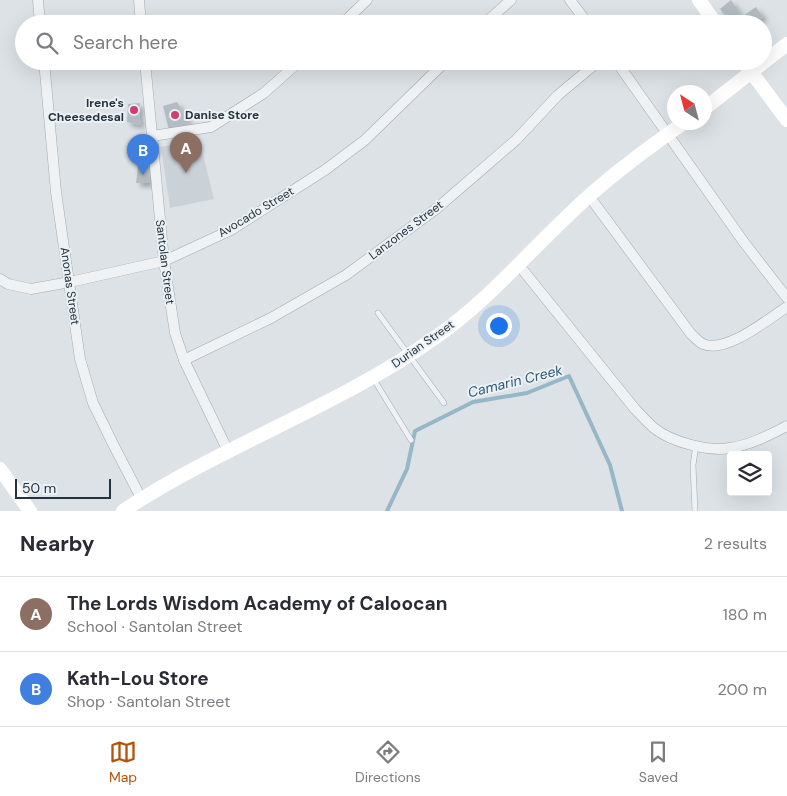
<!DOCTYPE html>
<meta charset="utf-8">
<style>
:root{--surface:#fff;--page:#f7f7f7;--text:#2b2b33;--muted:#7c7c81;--line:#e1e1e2;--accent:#b45309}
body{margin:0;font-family:"DM Sans",sans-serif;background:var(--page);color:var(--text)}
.controls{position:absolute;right:15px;bottom:15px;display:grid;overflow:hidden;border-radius:5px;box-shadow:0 5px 20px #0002}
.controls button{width:45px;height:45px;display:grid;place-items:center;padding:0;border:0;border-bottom:1px solid var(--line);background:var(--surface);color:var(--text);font:25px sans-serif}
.compass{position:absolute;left:667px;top:85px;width:45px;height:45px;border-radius:50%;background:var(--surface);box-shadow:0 5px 20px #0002;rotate:324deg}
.scale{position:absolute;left:15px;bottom:12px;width:96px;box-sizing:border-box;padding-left:5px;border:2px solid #26323d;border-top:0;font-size:14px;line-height:18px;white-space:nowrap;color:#26323d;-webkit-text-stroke:4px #ebf1f4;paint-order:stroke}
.you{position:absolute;left:498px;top:325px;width:18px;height:18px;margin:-12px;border:4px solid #fff;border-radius:50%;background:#1a73e8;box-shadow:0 0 0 8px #1a73e833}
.badge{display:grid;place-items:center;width:32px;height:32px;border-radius:50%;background:var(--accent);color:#fff;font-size:16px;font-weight:700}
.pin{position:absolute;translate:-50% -41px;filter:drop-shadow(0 1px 2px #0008)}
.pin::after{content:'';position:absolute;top:26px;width:18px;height:15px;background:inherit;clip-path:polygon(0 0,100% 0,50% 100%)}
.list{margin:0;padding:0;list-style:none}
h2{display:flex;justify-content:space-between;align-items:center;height:65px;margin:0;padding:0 20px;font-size:21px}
h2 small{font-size:16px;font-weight:400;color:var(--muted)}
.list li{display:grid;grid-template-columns:32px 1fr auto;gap:15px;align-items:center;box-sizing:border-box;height:75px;padding:0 20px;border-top:1px solid var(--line)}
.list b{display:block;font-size:19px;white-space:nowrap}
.list p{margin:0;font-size:16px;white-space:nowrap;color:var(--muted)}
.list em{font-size:16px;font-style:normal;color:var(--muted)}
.icon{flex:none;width:28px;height:28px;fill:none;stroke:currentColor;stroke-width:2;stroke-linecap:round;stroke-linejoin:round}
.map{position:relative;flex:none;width:787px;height:511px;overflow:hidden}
.search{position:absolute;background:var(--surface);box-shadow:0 5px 20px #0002;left:15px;right:15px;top:15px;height:55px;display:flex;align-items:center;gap:12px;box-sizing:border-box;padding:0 18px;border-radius:28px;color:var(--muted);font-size:19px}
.sheet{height:215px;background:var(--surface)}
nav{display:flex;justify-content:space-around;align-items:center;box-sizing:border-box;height:70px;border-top:1px solid var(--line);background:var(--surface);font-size:14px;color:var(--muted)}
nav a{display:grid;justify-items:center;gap:2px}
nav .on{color:var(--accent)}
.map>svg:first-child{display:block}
.built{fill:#cad2d8}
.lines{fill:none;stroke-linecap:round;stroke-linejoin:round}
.stream{stroke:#96b7c7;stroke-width:4}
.building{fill:#b3bcc3;filter:url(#shadow)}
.lane-casing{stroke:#a2aab0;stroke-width:6}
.street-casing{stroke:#a2aab0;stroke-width:11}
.lane{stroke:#eff2f5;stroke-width:5}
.street{stroke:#eff2f5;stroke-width:10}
.secondary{stroke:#fff;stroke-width:14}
.poi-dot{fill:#cf3e6e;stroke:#ebf1f4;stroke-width:2}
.labels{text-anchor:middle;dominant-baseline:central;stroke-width:4;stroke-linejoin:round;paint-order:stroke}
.poi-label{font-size:12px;font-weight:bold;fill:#26323d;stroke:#ebf1f4;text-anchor:end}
.street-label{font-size:12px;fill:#26323d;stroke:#ebf1f4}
.water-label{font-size:14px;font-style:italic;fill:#305971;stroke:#ebf1f4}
</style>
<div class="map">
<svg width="787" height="511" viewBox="0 0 787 511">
<defs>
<filter id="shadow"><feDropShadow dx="4" dy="4" stdDeviation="2.5" flood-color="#0004"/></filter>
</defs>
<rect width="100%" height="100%" fill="#dce2e6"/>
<polygon class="built" points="199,139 214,199 170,208 161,147"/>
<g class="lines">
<polyline class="stream" points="387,511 407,469 415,431 473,402 527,393 569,376 610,465 622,511"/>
</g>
<g class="building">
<polygon points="731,0 744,19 738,24 731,24 720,9"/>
<polygon points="756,7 763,17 751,24 744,15"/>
<polygon points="177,102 190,124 169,130 163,106"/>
<polygon points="140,103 139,116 141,125 127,122 128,104"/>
<polygon points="150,166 149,183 136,183 138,167"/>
</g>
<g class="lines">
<defs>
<g id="lane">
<polyline points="378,313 444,403"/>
<polyline points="373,378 411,440"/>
<polyline points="695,511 693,465 696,445"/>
</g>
<g id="street">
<polyline points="38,0 40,24"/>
<polyline points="139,0 141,24"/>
<polyline points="570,0 588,24"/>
<polyline points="342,24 367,0"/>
<polyline points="484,24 511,0"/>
<polyline points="44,61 56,192 80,359 93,403 113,444 141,498"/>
<polyline points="145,61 164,261 175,333 184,360 228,451"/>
<polyline points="616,61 743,241 787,298"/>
<polyline points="152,136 211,127 264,93 300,61"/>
<path d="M589 196 691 334C694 337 699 342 703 344 726 354 768 319 787 307"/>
<path d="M518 264 635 409C641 415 647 422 654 428 671 442 709 452 730 448 751 445 769 435 787 426"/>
<polyline points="0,279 8,284 31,289 70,282 164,261 231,230 325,170 365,140 446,61"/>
<polyline points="184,360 271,318 346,275 436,209 516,140 558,95 599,61"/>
</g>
</defs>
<use href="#lane" class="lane-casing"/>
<use href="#street" class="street-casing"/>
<use href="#lane" class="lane"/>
<use href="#street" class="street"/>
<g class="secondary">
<polyline points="699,0 716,24"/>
<polyline points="743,61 787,120"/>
<polyline points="704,109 787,44"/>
<polyline points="0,469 30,511"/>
<path d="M123 511C222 445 338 407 436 337 493 297 537 242 589 196 619 169 652 145 685 122"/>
</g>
</g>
<g class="poi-dot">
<circle cx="134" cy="110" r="5"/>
<circle cx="175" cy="115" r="5"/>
</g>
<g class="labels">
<g class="poi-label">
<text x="124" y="103">Irene's<tspan x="124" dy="14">Cheesedesal</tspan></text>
<text x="185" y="115" text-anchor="start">Danise Store</text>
</g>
<g class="street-label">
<text transform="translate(256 212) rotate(-31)">Avocado Street</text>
<text transform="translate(406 230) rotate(-37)">Lanzones Street</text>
<text transform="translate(165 262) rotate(83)">Santolan Street</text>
<text transform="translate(70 286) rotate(82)">Anonas Street</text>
<text transform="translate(423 344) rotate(-35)">Durian Street</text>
</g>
<g class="water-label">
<text transform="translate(515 381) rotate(-14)">Camarin Creek</text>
</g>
</g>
</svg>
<div class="controls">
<button><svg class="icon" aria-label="layers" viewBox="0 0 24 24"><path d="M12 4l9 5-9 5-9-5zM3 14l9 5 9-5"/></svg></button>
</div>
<svg class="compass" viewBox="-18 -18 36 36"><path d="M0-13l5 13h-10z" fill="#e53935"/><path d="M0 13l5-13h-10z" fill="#7c7c81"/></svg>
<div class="scale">50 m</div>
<div class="you"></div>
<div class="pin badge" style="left:186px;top:173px;background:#8d6e63">A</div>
<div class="pin badge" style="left:143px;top:175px;background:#3f7fe0">B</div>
<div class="search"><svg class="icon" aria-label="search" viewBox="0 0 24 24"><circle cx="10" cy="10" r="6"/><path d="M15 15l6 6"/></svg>Search here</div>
</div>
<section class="sheet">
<h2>Nearby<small>2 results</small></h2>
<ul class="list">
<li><span class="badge" style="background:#8d6e63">A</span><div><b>The Lords Wisdom Academy of Caloocan</b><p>School · Santolan Street</p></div><em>180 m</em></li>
<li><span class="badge" style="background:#3f7fe0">B</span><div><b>Kath-Lou Store</b><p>Shop · Santolan Street</p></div><em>200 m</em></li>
</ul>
</section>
<nav>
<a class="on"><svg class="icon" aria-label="map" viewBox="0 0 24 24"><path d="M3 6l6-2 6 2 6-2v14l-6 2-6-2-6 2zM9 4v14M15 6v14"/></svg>Map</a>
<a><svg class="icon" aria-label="directions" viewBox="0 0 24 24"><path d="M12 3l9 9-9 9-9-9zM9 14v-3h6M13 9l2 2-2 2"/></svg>Directions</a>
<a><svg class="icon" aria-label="saved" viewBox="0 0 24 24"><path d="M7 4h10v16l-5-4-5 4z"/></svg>Saved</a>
</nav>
